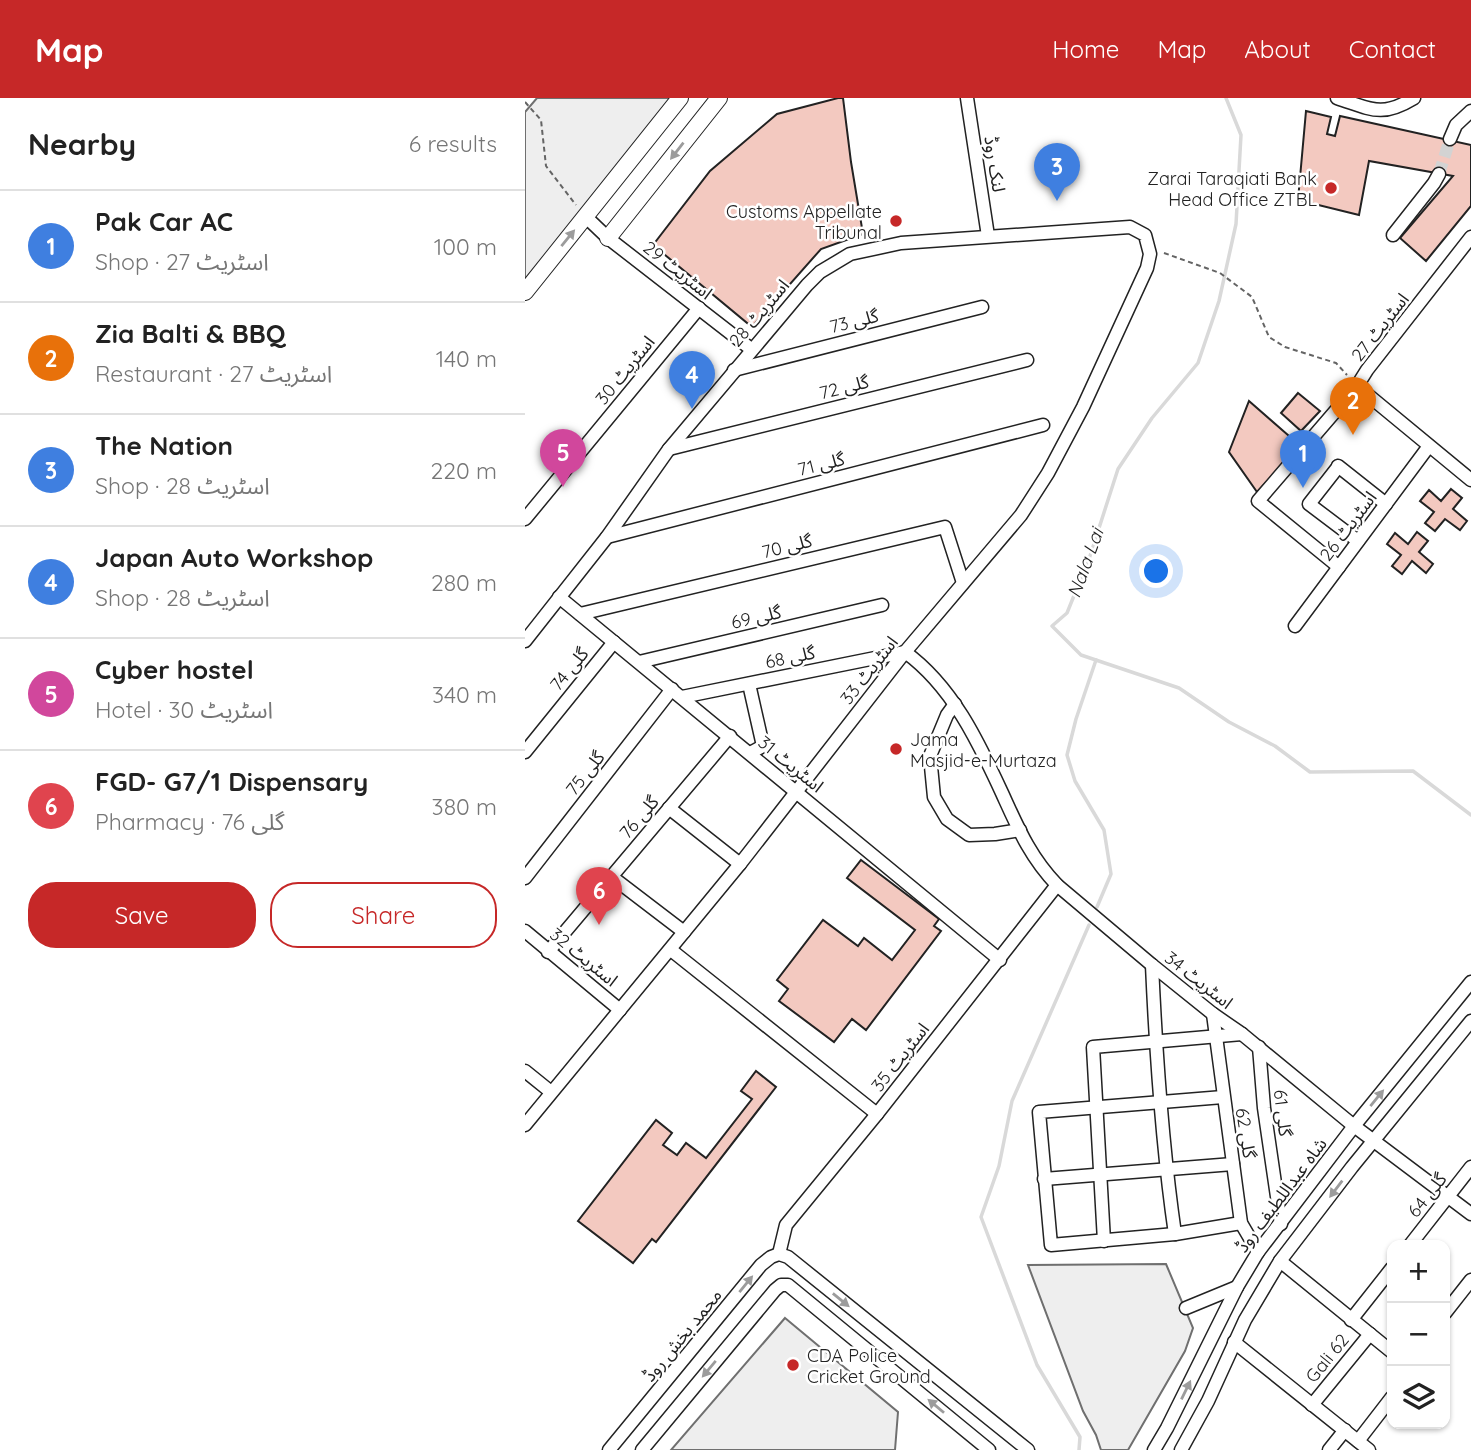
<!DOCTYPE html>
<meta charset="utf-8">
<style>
:root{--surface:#fff;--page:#f2f2f2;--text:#222;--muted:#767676;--line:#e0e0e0;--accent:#c62828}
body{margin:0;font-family:Quicksand,"Noto Sans Arabic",sans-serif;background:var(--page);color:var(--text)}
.controls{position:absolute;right:21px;bottom:21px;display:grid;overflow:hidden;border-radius:14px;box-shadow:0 2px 5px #0004}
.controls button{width:63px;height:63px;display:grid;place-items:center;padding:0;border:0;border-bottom:2px solid var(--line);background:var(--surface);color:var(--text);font:35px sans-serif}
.you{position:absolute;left:632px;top:474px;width:24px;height:24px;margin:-18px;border:5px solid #fff;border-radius:50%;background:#1a73e8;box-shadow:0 0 0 10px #1a73e833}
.badge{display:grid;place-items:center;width:46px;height:46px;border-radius:50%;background:var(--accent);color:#fff;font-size:23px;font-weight:700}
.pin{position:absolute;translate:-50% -58px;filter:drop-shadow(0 2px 4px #0008)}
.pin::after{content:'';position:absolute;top:37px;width:24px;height:21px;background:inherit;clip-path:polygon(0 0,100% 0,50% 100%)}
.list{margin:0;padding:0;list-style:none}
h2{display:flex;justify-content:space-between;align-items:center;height:91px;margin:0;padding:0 28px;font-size:30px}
h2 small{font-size:23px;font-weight:400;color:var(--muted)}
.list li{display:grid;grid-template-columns:46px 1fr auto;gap:21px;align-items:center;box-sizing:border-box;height:112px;padding:0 28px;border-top:2px solid var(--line)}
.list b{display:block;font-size:26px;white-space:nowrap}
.list p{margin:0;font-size:23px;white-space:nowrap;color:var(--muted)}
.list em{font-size:23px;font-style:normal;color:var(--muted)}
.actions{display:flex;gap:14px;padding:21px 28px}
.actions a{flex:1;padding:16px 0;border:2px solid var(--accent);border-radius:28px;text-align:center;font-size:24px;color:var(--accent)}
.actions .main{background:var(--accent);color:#fff}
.icon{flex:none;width:38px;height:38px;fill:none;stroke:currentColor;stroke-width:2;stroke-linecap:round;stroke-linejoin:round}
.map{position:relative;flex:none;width:946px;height:1352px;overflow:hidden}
header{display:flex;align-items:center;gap:42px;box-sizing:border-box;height:98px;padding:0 35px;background:var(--accent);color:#fff}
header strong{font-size:33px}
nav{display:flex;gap:38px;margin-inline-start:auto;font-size:24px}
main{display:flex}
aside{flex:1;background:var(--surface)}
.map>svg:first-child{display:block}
.green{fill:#eee;stroke:#6f6f6f;stroke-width:2}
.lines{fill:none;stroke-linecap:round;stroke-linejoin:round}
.stream{stroke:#d9d9d9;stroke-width:3.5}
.building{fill:#f3c9c0;stroke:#222;stroke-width:2}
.minor-tunnel{stroke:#d3d3d3;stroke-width:12;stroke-dasharray:12 6;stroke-linecap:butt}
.minor-casing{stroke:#222;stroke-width:15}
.major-casing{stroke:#222;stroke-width:18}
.path{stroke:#646464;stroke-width:2;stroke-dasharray:5 3.5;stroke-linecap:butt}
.minor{stroke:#fff;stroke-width:12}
.major{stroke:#fff;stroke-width:16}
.oneway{fill:#9c9c9c}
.poi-dot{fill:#c62828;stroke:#fff;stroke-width:2.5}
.labels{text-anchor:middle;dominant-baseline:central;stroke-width:5;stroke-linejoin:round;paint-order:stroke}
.street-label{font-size:18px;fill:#222;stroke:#fff}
.poi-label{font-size:18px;fill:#222;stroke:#fff;text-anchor:end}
.water-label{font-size:19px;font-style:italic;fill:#222;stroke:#fff}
</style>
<header>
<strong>Map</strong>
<nav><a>Home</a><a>Map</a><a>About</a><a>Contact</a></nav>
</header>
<main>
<aside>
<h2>Nearby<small>6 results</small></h2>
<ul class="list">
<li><span class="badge" style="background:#3f7fe0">1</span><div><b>Pak Car AC</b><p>Shop · اسٹریٹ 27</p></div><em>100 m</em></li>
<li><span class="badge" style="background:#e8710a">2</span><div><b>Zia Balti &amp; BBQ</b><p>Restaurant · اسٹریٹ 27</p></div><em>140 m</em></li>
<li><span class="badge" style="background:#3f7fe0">3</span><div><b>The Nation</b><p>Shop · اسٹریٹ 28</p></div><em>220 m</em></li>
<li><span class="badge" style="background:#3f7fe0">4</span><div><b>Japan Auto Workshop</b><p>Shop · اسٹریٹ 28</p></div><em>280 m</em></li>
<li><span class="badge" style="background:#d1479c">5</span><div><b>Cyber hostel</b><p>Hotel · اسٹریٹ 30</p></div><em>340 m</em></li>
<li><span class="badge" style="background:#e0444e">6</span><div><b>FGD- G7/1 Dispensary</b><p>Pharmacy · گلی 76</p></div><em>380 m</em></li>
</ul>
<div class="actions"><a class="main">Save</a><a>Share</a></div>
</aside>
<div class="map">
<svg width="946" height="1352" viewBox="0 0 946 1352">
<rect width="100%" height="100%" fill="#fff"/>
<g class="green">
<polygon points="12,0 155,0 0,189 0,14"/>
<polygon points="641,1166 668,1230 660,1253 603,1352 576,1352 571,1337 558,1313 503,1167"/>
<polygon points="260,1220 373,1314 370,1352 146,1352"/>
</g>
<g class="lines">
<g class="stream">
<polyline points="701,0 716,37 711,126 694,203 673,265 627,320 593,371 565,458 542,515 527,528 556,557 654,590 704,624 750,648 785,674 888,673 946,717"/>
<polyline points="571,562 551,621 542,657 550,683 579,732 586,776 572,809"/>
<polyline points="554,1352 555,1339 512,1267 456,1119 474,1068 487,1003 564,827"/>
</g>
</g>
<g class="building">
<polygon points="313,0 318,0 326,64 338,136 296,151 227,229 128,147 185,73 252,16"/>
<polygon points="781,13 806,19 802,36 810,38 815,18 946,47 946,108 901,163 875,140 928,78 844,63 834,117 773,102"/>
<polygon points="773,295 795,313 776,333 756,315"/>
<polygon points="724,303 771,344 765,351 766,358 732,394 704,354"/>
<polygon points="926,391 937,400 928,411 942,423 935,432 920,421 910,433 900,425 909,414 895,403 904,392 916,403"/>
<polygon points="892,434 903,443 894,454 908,466 901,475 887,463 877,476 867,468 876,457 862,446 870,435 883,446"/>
<polygon points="336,762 414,821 409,828 416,833 341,932 327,921 309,944 254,903 263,891 252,882 298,822 333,848 339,840 367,862 390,832 322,780"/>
<polygon points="231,973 251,989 131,1144 127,1141 108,1165 53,1123 131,1022 147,1035 138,1047 152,1057 161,1045 181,1060 227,1001 216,993"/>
</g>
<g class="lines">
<polyline class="minor-tunnel" points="914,76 925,41"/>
<defs>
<g id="minor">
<polyline points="442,0 463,138"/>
<path d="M812 0C846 11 856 20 889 0"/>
<polyline points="925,41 931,27 946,13"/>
<polyline points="60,118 83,140 226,251"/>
<polyline points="868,137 909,85 914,76"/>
<polyline points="209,272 457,209"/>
<polyline points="832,288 946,382"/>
<polyline points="144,351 502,262"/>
<polyline points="813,368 861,406"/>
<polyline points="813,369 784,406 833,443"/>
<polyline points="0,421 174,210"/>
<polyline points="82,439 518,327"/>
<polyline points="814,469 733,403 832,288 842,272 946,139"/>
<polyline points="34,499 475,862"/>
<polyline points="55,516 420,429 438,485"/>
<polyline points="770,528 904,348"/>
<polyline points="0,543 82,439 144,351 282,187 295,174 325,156 376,145 605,129 620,137 625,156 622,170 558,309 523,375 496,417 380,554 215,766 0,1027"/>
<polyline points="114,564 357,507"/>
<polyline points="224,586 238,648 225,655"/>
<path d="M157 599 380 554C427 588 453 643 477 695 493 730 505 759 532 787L627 867 688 916 717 936 829 1028 946 1116"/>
<polyline points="430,606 422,617 405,658 409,699 422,721 444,737 470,736 495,732"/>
<polyline points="0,654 89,544"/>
<polyline points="144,710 215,766"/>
<polyline points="87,779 159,834"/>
<polyline points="0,780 147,591"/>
<polyline points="0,833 95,912"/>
<polyline points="146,852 352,1016"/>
<polyline points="23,854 205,638"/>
<path d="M627 867C631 957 637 1047 650 1136"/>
<polyline points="688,916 716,1125 733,1154"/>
<polyline points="734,949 739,1010 756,1126"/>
<polyline points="0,973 26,994"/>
<polyline points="698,999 514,1014 526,1147 650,1136 716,1125"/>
<polyline points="519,1081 708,1066"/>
<polyline points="579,1143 568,949 717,936"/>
<polyline points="885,1147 946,1069"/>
<polyline points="254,1156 261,1127 352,1016 532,787"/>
<polyline points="755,1163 867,1254"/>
<polyline points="661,1210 712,1189"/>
<polyline points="920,1215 946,1182"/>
<polyline points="826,1222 867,1170"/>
<polyline points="709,1244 844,1352"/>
<polyline points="787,1307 845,1236"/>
<polyline points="833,1343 867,1299"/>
<polyline points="84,1352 236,1167 246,1159 254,1156 263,1159 503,1352"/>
<polyline points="117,1352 250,1192 256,1187 263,1187 464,1352"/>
<polyline points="629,1352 642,1330 712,1189 733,1154 829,1028 946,884"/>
<polyline points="656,1352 683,1303 720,1222 755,1163 827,1069 946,923"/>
<polyline points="804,1352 820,1332"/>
</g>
<g id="major">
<polyline points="83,140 194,0"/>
<polyline points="0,194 155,0"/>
</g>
</defs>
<use href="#minor" class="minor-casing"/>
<use href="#major" class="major-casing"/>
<g class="path">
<polyline points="0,4 16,22 21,68 51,107"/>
<polyline points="639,155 695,175 727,199 744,239 760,249 811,265 822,277"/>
</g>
<use href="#minor" class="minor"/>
<use href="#major" class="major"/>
</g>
<defs><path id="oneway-solid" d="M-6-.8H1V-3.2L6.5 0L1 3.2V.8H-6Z" transform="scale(1.75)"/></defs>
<g class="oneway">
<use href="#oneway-solid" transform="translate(152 53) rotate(128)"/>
<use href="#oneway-solid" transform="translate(43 140) rotate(-51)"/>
<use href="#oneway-solid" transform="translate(852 1000) rotate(-51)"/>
<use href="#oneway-solid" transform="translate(811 1091) rotate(127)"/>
<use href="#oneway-solid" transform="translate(221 1186) rotate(-51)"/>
<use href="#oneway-solid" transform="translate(316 1202) rotate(39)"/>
<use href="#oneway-solid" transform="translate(184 1271) rotate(130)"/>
<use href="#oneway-solid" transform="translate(661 1292) rotate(-64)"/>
<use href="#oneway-solid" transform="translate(411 1308) rotate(-140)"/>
</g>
<g class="poi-dot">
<circle cx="806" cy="90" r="7"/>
<circle cx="371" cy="123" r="7"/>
<circle cx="371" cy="651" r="7"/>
<circle cx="268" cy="1267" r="7"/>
</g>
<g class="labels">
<g class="street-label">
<text transform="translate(470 66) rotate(81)">لنک روڈ</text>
<text transform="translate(153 172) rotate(38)">اسٹریٹ 29</text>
<text transform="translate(234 215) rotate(-50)">اسٹریٹ 28</text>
<text transform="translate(329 223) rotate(-14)">گلی 73</text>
<text transform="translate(855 229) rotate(-52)">اسٹریٹ 27</text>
<text transform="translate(100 272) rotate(-51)">اسٹریٹ 30</text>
<text transform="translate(319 289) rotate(-14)">گلی 72</text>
<text transform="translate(296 366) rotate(-14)">گلی 71</text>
<text transform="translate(823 428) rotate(-53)">اسٹریٹ 26</text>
<text transform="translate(262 448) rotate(-14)">گلی 70</text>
<text transform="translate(231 519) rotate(-13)">گلی 69</text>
<text transform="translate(265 559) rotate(-12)">گلی 68</text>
<text transform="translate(44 571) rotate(-51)">گلی 74</text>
<text transform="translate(344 572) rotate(-52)">اسٹریٹ 33</text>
<text transform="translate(266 666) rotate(39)">اسٹریٹ 31</text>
<text transform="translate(60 675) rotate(-52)">گلی 75</text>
<text transform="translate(114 719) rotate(-50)">گلی 76</text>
<text transform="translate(59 859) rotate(39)">اسٹریٹ 32</text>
<text transform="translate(674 882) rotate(38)">اسٹریٹ 34</text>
<text transform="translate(375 959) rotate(-52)">اسٹریٹ 35</text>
<text transform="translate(758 1015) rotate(83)">گلی 61</text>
<text transform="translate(721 1035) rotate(81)">گلی 62</text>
<text transform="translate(756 1097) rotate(-53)">شاہ عبداللطیف روڈ</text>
<text transform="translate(902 1097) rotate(-52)">گلی 64</text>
<text transform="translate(157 1237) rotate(-51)">محمد بخش روڈ</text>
<text transform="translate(802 1260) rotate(-51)">Gali 62</text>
</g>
<g class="poi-label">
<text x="792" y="80">Zarai Taraqiati Bank<tspan x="792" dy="21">Head Office ZTBL</tspan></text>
<text x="357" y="113">Customs Appellate<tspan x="357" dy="21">Tribunal</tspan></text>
<text x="385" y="641" text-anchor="start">Jama<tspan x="385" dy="21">Masjid-e-Murtaza</tspan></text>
<text x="282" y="1257" text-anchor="start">CDA Police<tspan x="282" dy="21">Cricket Ground</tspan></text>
</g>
<g class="water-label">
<text transform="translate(560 465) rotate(-70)">Nala Lai</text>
</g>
</g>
</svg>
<div class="controls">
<button>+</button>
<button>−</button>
<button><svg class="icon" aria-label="layers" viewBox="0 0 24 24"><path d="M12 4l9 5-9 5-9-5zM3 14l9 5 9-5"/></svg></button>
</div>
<div class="you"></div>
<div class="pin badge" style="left:778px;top:390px;background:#3f7fe0">1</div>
<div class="pin badge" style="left:828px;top:337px;background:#e8710a">2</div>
<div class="pin badge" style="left:532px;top:103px;background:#3f7fe0">3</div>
<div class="pin badge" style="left:167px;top:311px;background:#3f7fe0">4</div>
<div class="pin badge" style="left:38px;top:389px;background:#d1479c">5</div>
<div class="pin badge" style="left:74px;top:827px;background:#e0444e">6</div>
</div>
</main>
